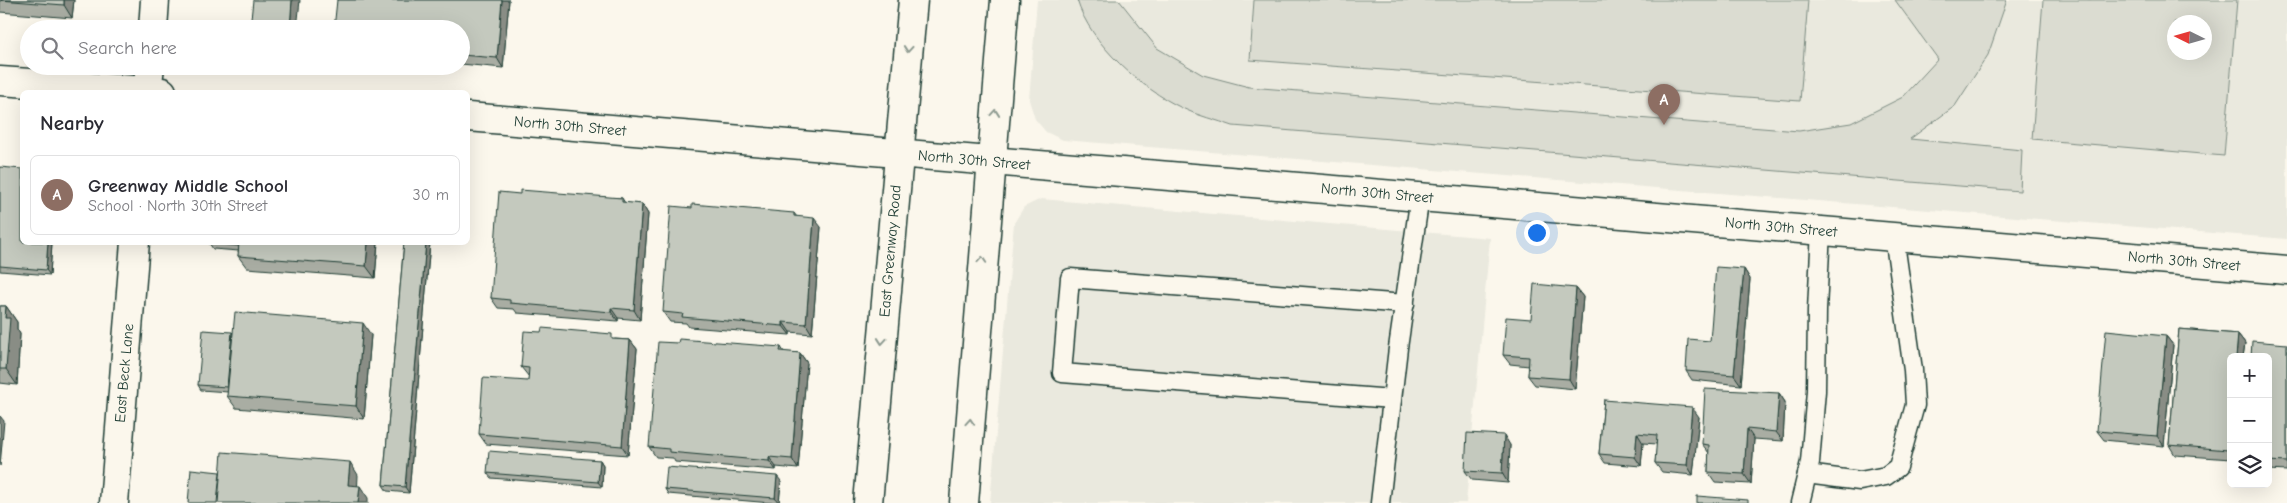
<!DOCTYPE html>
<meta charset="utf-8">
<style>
:root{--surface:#fff;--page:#f2f2f3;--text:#2b2b33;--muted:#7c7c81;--line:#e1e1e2;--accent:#d1495b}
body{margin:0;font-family:"Comic Neue",sans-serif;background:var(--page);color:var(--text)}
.controls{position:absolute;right:15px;bottom:15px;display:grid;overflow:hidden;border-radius:8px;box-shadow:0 5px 20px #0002}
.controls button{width:45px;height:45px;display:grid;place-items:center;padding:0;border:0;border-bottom:1px solid var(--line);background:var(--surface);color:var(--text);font:25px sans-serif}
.compass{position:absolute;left:2167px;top:15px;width:45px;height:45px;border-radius:50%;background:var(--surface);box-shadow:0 5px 20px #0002;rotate:275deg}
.you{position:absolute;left:1536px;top:232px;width:18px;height:18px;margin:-12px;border:4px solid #fff;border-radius:50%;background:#1a73e8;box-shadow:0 0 0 8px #1a73e833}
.badge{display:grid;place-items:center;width:32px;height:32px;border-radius:50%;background:var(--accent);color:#fff;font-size:16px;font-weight:700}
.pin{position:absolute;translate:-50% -41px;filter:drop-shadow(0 1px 2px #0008)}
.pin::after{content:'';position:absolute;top:26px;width:18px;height:15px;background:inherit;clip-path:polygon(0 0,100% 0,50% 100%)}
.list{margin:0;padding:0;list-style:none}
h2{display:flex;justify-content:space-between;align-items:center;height:65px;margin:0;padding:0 20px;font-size:21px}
h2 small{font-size:16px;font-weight:400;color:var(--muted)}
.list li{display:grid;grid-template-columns:32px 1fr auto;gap:15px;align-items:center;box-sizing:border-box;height:80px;margin:0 10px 10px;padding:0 10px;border:1px solid var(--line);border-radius:8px}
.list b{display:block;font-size:19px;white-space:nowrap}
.list p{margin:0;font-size:16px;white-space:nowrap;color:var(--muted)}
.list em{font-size:16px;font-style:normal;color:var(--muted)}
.icon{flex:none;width:28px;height:28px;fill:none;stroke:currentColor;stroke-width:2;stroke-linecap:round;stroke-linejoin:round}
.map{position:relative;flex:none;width:2287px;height:503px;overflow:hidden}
.search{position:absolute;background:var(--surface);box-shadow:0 5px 20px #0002;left:20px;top:20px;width:450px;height:55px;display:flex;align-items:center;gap:12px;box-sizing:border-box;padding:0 18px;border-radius:28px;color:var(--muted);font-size:19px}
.panel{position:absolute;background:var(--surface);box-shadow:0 5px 20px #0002;left:20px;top:90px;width:450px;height:155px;border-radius:8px}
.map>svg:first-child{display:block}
.built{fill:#eae9de;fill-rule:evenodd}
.green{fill:#dbdcd1;stroke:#7d8c82;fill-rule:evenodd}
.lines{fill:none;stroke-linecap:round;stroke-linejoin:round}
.service-casing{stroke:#1f3d34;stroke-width:21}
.minor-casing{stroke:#1f3d34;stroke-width:31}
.secondary-casing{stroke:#1f3d34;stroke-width:31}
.service{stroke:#fbf7ec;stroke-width:18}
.minor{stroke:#fbf7ec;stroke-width:28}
.secondary{stroke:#fbf7ec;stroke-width:28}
.wall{fill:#a9ada3;stroke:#1f3d34}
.shaded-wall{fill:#898d85;stroke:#1f3d34}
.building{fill:#c4c9be;stroke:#1f3d34}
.oneway{stroke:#8d9a90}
.labels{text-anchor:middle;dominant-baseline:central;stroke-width:4;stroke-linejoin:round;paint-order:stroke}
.street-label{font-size:15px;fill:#1f3d34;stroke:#fbf7ec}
</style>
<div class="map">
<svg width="2287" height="503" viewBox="0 0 2287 503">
<rect width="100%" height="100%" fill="#fbf7ec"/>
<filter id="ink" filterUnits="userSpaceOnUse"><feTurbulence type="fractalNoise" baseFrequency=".02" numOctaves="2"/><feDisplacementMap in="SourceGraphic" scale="10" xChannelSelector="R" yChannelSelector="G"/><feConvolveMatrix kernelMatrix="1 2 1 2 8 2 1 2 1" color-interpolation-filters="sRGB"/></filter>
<g filter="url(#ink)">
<g class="built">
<path d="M1037 0H2287V239L1063 140 1046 132 1035 119 1029 100ZM2174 22H2204V52H2174Z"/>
<polygon points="1041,199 1490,238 1466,503 990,503 1014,223 1024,207"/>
</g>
<g class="green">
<path d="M1077 0H1119L1157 48 1203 75 1249 87 1799 131 1851 123 1903 97 1938 59 1895 0H2007L1988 55 1955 106 1910 139 2022 150 2020 191 1233 126C1217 120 1198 116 1182 108 1142 89 1090 44 1077 0Z"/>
<polygon points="1254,0 1808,0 1800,101 1250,60"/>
<path d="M2043 0H2237L2224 156 2032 139ZM2204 22V52H2174V22Z"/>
</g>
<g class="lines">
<defs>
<g id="service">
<polyline points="1392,399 1062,373 1070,278 1405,304"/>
<polyline points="1807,474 1860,481 1886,476 1898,467 1915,405 1913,370 1894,236"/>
<polyline points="1380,503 1398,348 1420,196"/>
<polyline points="1800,503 1810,462 1816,391 1817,310 1821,230"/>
</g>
<g id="minor">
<polyline points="153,29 155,0"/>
<polyline points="0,81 162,92"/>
<polyline points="147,92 150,66"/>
<polyline points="468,117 2287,270"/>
<polyline points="114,503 135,242"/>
</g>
<g id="secondary">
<polyline points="868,503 913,0"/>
<polyline points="964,503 1005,0"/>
</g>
</defs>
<use href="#service" class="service-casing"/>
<use href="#minor" class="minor-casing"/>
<use href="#secondary" class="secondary-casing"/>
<use href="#service" class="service"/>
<use href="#minor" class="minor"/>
<use href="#secondary" class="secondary"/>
</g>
<g class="wall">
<polygon points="0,0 74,0 72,18 0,12"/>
<polygon points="337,0 509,0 503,68 461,64 461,29"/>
<polygon points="0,167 22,242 52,242 50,275 0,271"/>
<polygon points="520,194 622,198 625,203 642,204 648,214 640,320 618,318 618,321 517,313 514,309 498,308 491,298"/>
<polygon points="794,213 797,217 821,227 812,334 790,332 790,335 689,327 686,323 670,322 663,312"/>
<polygon points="378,242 375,278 247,268 238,256 239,251 213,249 209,243"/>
<polygon points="404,242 430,242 409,493 387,491 383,485"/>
<polygon points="1744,269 1750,279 1741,385 1692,380 1686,371 1710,341"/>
<polygon points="1576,288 1583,297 1575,389 1535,385 1528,376 1529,366 1510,364 1503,355 1531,319"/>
<polygon points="0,306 6,306 17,322 17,329 20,334 17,385 0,383"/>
<polygon points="2179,329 2238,334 2245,343 2243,357 2231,357 2231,459 2175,455 2169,445"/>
<polygon points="232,332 233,333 371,335 364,419 236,408 227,396 228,392 201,390 198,385"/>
<polygon points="2166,336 2173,345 2164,446 2104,440 2097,431"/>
<polygon points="615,339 630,340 637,349 628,455 486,444 479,434 528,381 529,377 521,367"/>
<polygon points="2287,344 2287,471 2268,470 2268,357"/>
<polygon points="781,347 784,352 800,353 807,363 798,469 776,467 776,470 675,462 673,458 656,457 649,447"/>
<polygon points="1779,393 1785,402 1783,441 1754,439 1751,484 1715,482 1708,472 1709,453 1702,444"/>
<polygon points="1604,400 1699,417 1693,475 1662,472 1655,463 1657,444 1643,443 1641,466 1605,463 1599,454"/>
<polygon points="1510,445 1508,483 1472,480 1465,471"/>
<polygon points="600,460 603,465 602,487 491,478 487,473"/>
<polygon points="781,481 779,503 771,503 668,494 665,489"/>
</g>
<g class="shaded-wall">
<polygon points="64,0 74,0 72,18 64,5"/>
<polygon points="292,0 300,0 297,29 290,29"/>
<polygon points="502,0 509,0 503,68 497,58"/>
<polygon points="642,204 648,214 640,320 634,310"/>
<polygon points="814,218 821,227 812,334 806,324"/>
<polygon points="48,242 52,242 50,275 46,270"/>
<polygon points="368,242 378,242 375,278 366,266"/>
<polygon points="426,242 430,242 409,493 405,487"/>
<polygon points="1744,269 1750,279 1741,385 1734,375"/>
<polygon points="1576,288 1583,297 1575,389 1569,379"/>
<polygon points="6,306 17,322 17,329 20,334 17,385 6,369 5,318"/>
<polygon points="611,308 618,318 618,321 611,312"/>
<polygon points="783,322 790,332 790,335 783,326"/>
<polygon points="363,323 371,335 364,419 356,406"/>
<polygon points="232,332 236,337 231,393 227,387"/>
<polygon points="2238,334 2245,343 2243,357 2236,357"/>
<polygon points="2166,336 2173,345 2164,446 2157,436"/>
<polygon points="630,340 637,349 628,455 622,446"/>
<polygon points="800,353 807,363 798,469 792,459"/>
<polygon points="1779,393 1785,402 1783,441 1776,432"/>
<polygon points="1692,407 1699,417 1693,475 1687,465"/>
<polygon points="0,416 4,421 0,466"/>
<polygon points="2231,416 2231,454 2228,450"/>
<polygon points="1747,429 1754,439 1751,484 1744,474"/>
<polygon points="1637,433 1643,443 1641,466 1635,457"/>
<polygon points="1504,435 1510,445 1508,483 1502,473"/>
<polygon points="769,457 776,467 776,470 769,461"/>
<polygon points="600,460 603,465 602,487 598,482"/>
<polygon points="350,462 358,475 357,498 348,485"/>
<polygon points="777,476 781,481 779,503 775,498"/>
<polygon points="360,486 368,498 368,503 358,503"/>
</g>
<g class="building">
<polygon points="0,0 64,0 64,5"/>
<polygon points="253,0 292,0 290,29 250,29"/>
<polygon points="337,0 502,0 497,58 461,55 461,29 334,29"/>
<polygon points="0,167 22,169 22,242 48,242 46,270 0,266"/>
<polygon points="520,190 622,198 622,202 642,204 634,310 611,308 611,312 510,303 510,300 491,298 499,192 520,194"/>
<polygon points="692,204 794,213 794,216 814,218 806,324 783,322 783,326 682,317 683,314 663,312 671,206 692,208"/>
<polygon points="210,242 239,242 239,246 209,243"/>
<polygon points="239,242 368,242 366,266 238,256"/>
<polygon points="404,242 426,242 405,487 383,485"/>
<polygon points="1716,267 1744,269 1734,375 1686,371 1688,339 1710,341"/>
<polygon points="1534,284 1576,288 1569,379 1528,376 1529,357 1503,355 1506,317 1531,319"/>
<polygon points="0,306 6,306 5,318 10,318 6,369 0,369"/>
<polygon points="235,312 363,323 356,406 227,396"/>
<polygon points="542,328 612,334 612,339 630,340 622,446 479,434 483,378 528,381 529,368 521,367 524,331 541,332"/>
<polygon points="2179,329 2238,334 2236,357 2231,357 2231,416 2228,450 2169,445"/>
<polygon points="203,330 232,332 227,387 198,385"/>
<polygon points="2106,330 2166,336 2157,436 2097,431"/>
<polygon points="679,339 781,347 780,351 800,353 792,459 769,457 769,461 669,452 669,449 649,447 658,342 678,343"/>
<polygon points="2252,341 2287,344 2287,462 2268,461 2268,357 2251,357"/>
<polygon points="1705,389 1779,393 1776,432 1747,429 1744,474 1708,472 1709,445 1702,444"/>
<polygon points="1604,400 1692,407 1687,465 1655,463 1657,435 1637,433 1635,457 1599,454"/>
<polygon points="1467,433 1504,435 1502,473 1465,471"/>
<polygon points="489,451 600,460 598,482 487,473"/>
<polygon points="222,452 350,462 348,485 360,486 358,503 218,503"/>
<polygon points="667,467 777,476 775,498 665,489"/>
<polygon points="191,469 220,472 217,503 188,503"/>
<polygon points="1697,496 1748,500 1748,503 1697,503"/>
</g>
<defs><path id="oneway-chevron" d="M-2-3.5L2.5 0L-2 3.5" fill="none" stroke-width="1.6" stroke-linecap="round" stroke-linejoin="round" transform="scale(1.25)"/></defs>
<g class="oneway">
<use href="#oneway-chevron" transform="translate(908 49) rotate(95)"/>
<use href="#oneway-chevron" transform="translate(995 113) rotate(-85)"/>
<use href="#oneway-chevron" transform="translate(982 260) rotate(-86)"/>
<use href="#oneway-chevron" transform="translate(882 341) rotate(95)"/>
<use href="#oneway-chevron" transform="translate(970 422) rotate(-86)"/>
</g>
</g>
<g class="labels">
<g class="street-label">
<text transform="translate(570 126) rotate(5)">North 30th Street</text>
<text transform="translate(974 160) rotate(5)">North 30th Street</text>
<text transform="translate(1377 193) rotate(5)">North 30th Street</text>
<text transform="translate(1781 227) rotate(5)">North 30th Street</text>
<text transform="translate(890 251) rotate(-85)">East Greenway Road</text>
<text transform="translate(2184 261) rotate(5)">North 30th Street</text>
<text transform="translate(124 373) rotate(-85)">East Beck Lane</text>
</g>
</g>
</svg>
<div class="controls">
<button>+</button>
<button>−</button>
<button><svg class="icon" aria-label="layers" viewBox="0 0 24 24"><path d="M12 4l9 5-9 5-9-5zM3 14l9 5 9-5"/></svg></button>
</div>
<svg class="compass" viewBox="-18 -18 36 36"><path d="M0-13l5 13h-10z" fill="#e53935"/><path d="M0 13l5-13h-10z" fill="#7c7c81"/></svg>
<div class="you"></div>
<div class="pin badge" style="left:1664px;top:125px;background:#8d6e63">A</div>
<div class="search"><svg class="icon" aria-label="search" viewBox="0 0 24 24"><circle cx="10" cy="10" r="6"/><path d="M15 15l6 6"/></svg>Search here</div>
<section class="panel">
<h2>Nearby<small></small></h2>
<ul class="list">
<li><span class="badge" style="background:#8d6e63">A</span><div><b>Greenway Middle School</b><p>School · North 30th Street</p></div><em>30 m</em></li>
</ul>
</section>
</div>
